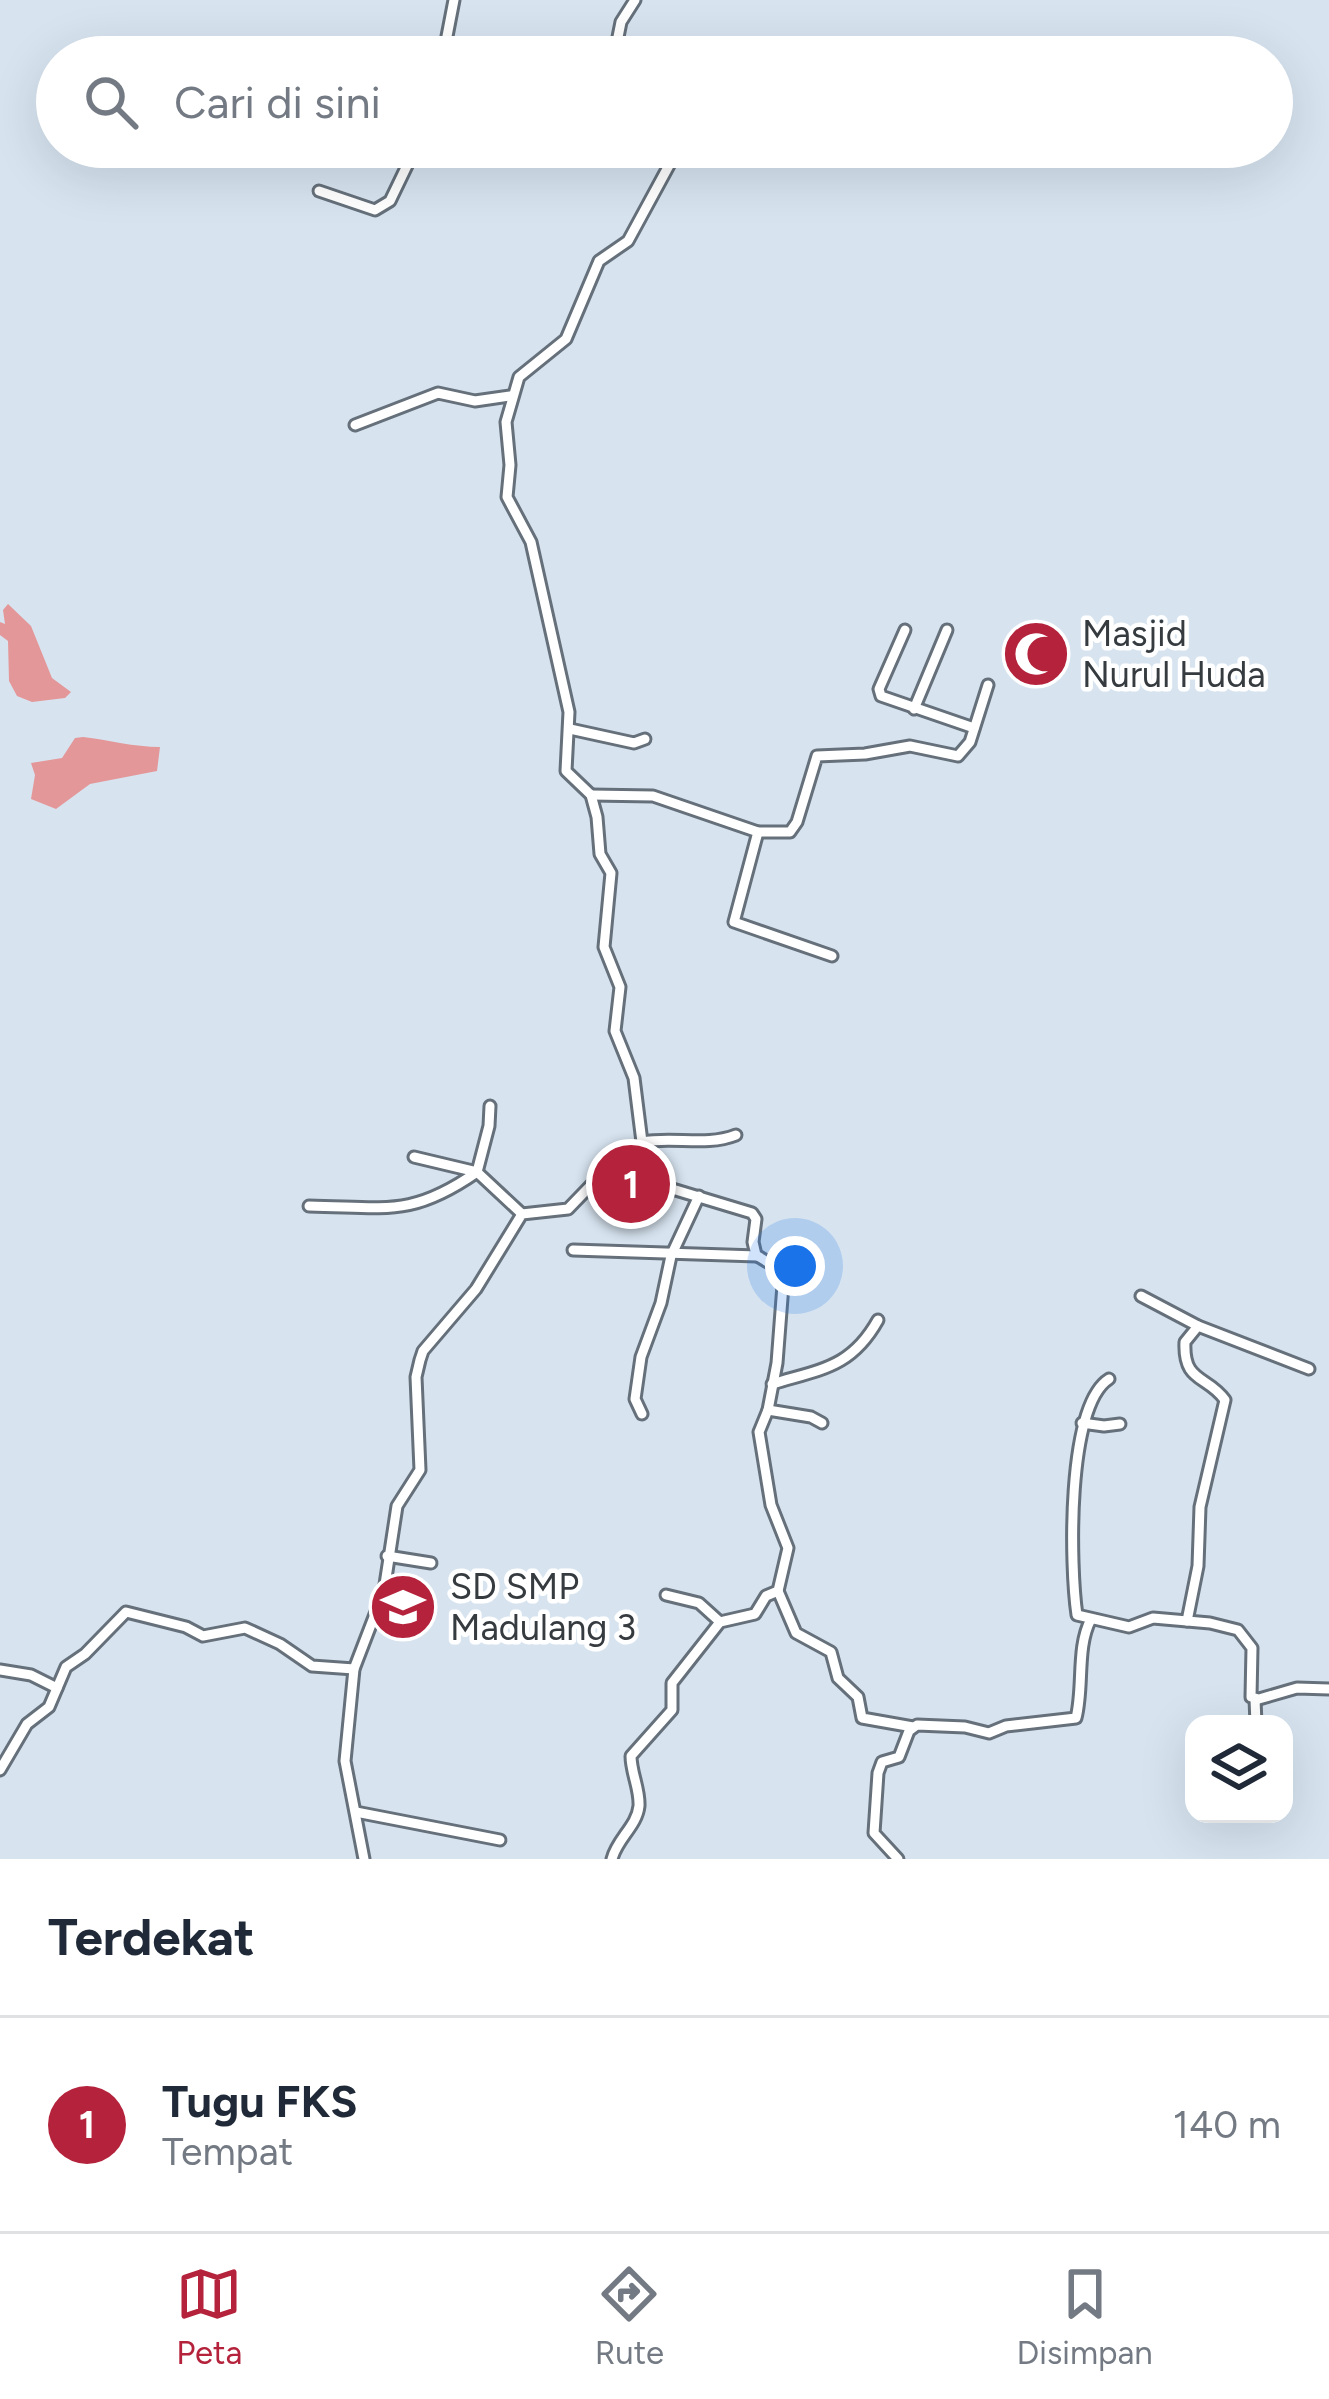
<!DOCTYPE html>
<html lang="id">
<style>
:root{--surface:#fff;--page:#f2f2f3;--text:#1f2937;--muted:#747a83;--line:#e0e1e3;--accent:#b4223b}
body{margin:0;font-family:Figtree,sans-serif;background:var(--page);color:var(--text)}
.controls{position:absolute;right:36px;bottom:36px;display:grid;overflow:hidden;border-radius:24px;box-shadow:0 12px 48px #0002}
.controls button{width:108px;height:108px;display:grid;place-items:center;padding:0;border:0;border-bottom:3px solid var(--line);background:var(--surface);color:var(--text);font:60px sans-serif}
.you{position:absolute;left:795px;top:1266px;width:42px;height:42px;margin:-30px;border:9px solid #fff;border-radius:50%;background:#1a73e8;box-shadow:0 0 0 18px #1a73e833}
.badge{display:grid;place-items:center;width:78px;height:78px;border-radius:50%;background:var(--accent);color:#fff;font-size:39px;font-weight:700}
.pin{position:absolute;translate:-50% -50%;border:6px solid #fff;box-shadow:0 3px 12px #0006}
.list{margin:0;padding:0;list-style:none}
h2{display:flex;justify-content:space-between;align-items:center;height:156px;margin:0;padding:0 48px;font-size:51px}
h2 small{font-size:39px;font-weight:400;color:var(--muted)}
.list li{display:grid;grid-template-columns:78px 1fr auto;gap:36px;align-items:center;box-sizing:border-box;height:216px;padding:0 48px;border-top:3px solid var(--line)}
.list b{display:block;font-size:45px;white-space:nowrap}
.list p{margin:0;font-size:39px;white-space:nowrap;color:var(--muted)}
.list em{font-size:39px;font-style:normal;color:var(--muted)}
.icon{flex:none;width:66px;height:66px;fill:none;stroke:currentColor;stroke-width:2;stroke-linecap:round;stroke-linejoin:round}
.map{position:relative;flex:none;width:1329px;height:1859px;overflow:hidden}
.search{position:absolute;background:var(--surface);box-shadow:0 12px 48px #0002;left:36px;right:36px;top:36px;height:132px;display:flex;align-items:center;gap:30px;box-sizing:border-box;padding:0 42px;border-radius:66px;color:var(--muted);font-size:45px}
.sheet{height:372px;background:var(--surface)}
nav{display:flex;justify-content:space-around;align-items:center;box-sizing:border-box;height:168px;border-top:3px solid var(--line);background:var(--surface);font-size:33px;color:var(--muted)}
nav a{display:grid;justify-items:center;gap:6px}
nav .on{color:var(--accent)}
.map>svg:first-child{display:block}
.green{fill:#e49798}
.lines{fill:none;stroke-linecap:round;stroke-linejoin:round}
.minor-casing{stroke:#65707b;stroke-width:15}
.minor{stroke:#fff;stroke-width:9}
.labels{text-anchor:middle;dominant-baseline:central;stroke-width:9;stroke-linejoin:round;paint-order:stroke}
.poi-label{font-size:36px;fill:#363b40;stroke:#fff;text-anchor:start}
</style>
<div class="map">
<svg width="1329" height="1859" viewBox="0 0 1329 1859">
<rect width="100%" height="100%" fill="#d7e4f0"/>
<g class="green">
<polygon points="8,604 31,626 52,678 71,692 65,698 32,702 17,696 9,681 8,641 0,635 0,622 5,624 3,610"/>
<path d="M83 737C109 740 134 747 160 747L157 771 90 784 56 809 31 799 35 775 31 763 62 758 75 738Z"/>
</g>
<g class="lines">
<defs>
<g id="minor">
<polyline points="443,57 454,0"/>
<polyline points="614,57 621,22 635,0"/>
<polyline points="319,191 375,210 390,201 416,147"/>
<polyline points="355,425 438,393 475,401 510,396"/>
<polyline points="905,630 879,689 881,696 974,728"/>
<polyline points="914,709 947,630"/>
<polyline points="570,729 634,743 645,739"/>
<polyline points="591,795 653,796 758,832 790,832 797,822 817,756 865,754 910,746 958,756 970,742 988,685"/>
<polyline points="758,832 734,922 832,956"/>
<path d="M642 1142C675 1136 705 1147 736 1135"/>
<polyline points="414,1157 477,1172 522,1214"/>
<path d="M309 1206C385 1207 411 1218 477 1172L489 1126 490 1106"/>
<polyline points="573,1250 757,1256"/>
<polyline points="1141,1296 1198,1326 1309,1369"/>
<path d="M1109 1379C1066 1406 1070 1568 1077 1615L1129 1627 1153 1618 1210 1623 1238 1630 1252 1648 1251 1697 1259 1699 1297 1688 1329 1689"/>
<path d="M772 1384C821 1369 851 1368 878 1320"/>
<polyline points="768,1410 811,1417 822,1423"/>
<polyline points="642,1414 635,1399 641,1357 661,1303 671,1256 699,1196"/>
<polyline points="1082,1423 1104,1426 1120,1424"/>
<polyline points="387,1556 431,1563"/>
<polyline points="778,1591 796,1633 831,1652 838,1678 858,1697 862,1718 913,1727"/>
<polyline points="666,1595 699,1603 720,1622"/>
<path d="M1187 1621 1198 1566 1200 1507 1225 1400C1207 1375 1183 1383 1185 1342L1198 1326"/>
<polyline points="0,1670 31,1675 57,1688"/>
<polyline points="1255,1699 1256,1724"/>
<polyline points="0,1770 27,1724 49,1707 66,1667 85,1654 126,1612 186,1627 203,1636 245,1628 280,1644 312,1666 354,1669"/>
<polyline points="356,1812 500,1840"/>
<polyline points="364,1859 345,1761 354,1669 384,1591 397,1506 420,1470 416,1377 420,1360 423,1351 476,1289 522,1214 568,1209 596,1180 636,1178 642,1142 634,1078 615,1031 620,987 604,947 611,873 600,854 597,817 591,795 566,771 569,712 531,542 507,497 510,465 506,422 519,377 566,339 599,261 628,241 679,147"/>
<path d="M612 1859C617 1839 637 1826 639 1806 640 1789 631 1773 631 1756L672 1710V1683L720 1622 755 1614 766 1596 778 1591 788 1548 771 1505 759 1432 768 1410 777 1363 784 1272 756 1255 753 1242 756 1219 752 1213 636 1178"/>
<path d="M898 1859 874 1833 878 1773 882 1762 899 1757 909 1731 917 1725 965 1727 989 1733 1006 1726 1076 1718C1084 1687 1076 1647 1091 1619"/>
</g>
</defs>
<use href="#minor" class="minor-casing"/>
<use href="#minor" class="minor"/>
</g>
<defs>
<symbol id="mosque-disc" viewBox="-11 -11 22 22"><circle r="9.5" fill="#b4223b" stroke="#fff"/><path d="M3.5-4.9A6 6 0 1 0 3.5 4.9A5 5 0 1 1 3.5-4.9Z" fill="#fff"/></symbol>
<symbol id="school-disc" viewBox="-11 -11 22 22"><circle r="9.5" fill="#b4223b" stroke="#fff"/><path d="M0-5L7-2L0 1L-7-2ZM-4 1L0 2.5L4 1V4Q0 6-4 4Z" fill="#fff"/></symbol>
</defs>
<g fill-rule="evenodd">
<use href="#mosque-disc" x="998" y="616" width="76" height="76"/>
<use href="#school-disc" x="365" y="1569" width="76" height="76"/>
</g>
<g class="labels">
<g class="poi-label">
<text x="1082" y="633">Masjid<tspan x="1082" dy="41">Nurul Huda</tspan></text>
<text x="450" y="1586">SD SMP<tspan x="450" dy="41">Madulang 3</tspan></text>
</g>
</g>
</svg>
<div class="controls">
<button><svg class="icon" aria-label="layers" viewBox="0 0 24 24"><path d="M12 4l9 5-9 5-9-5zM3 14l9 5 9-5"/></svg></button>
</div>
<div class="you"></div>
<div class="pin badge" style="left:631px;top:1184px">1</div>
<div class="search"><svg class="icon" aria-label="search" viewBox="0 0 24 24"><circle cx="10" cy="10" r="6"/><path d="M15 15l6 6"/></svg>Cari di sini</div>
</div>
<section class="sheet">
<h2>Terdekat<small></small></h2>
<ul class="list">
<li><span class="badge">1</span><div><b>Tugu FKS</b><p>Tempat</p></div><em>140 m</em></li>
</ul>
</section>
<nav>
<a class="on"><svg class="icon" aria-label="map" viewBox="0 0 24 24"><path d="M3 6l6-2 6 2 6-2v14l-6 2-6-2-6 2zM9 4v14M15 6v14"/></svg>Peta</a>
<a><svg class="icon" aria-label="directions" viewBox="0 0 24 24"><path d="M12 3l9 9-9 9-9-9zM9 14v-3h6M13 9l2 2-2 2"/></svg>Rute</a>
<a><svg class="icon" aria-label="saved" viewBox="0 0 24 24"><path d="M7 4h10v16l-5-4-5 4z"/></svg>Disimpan</a>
</nav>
